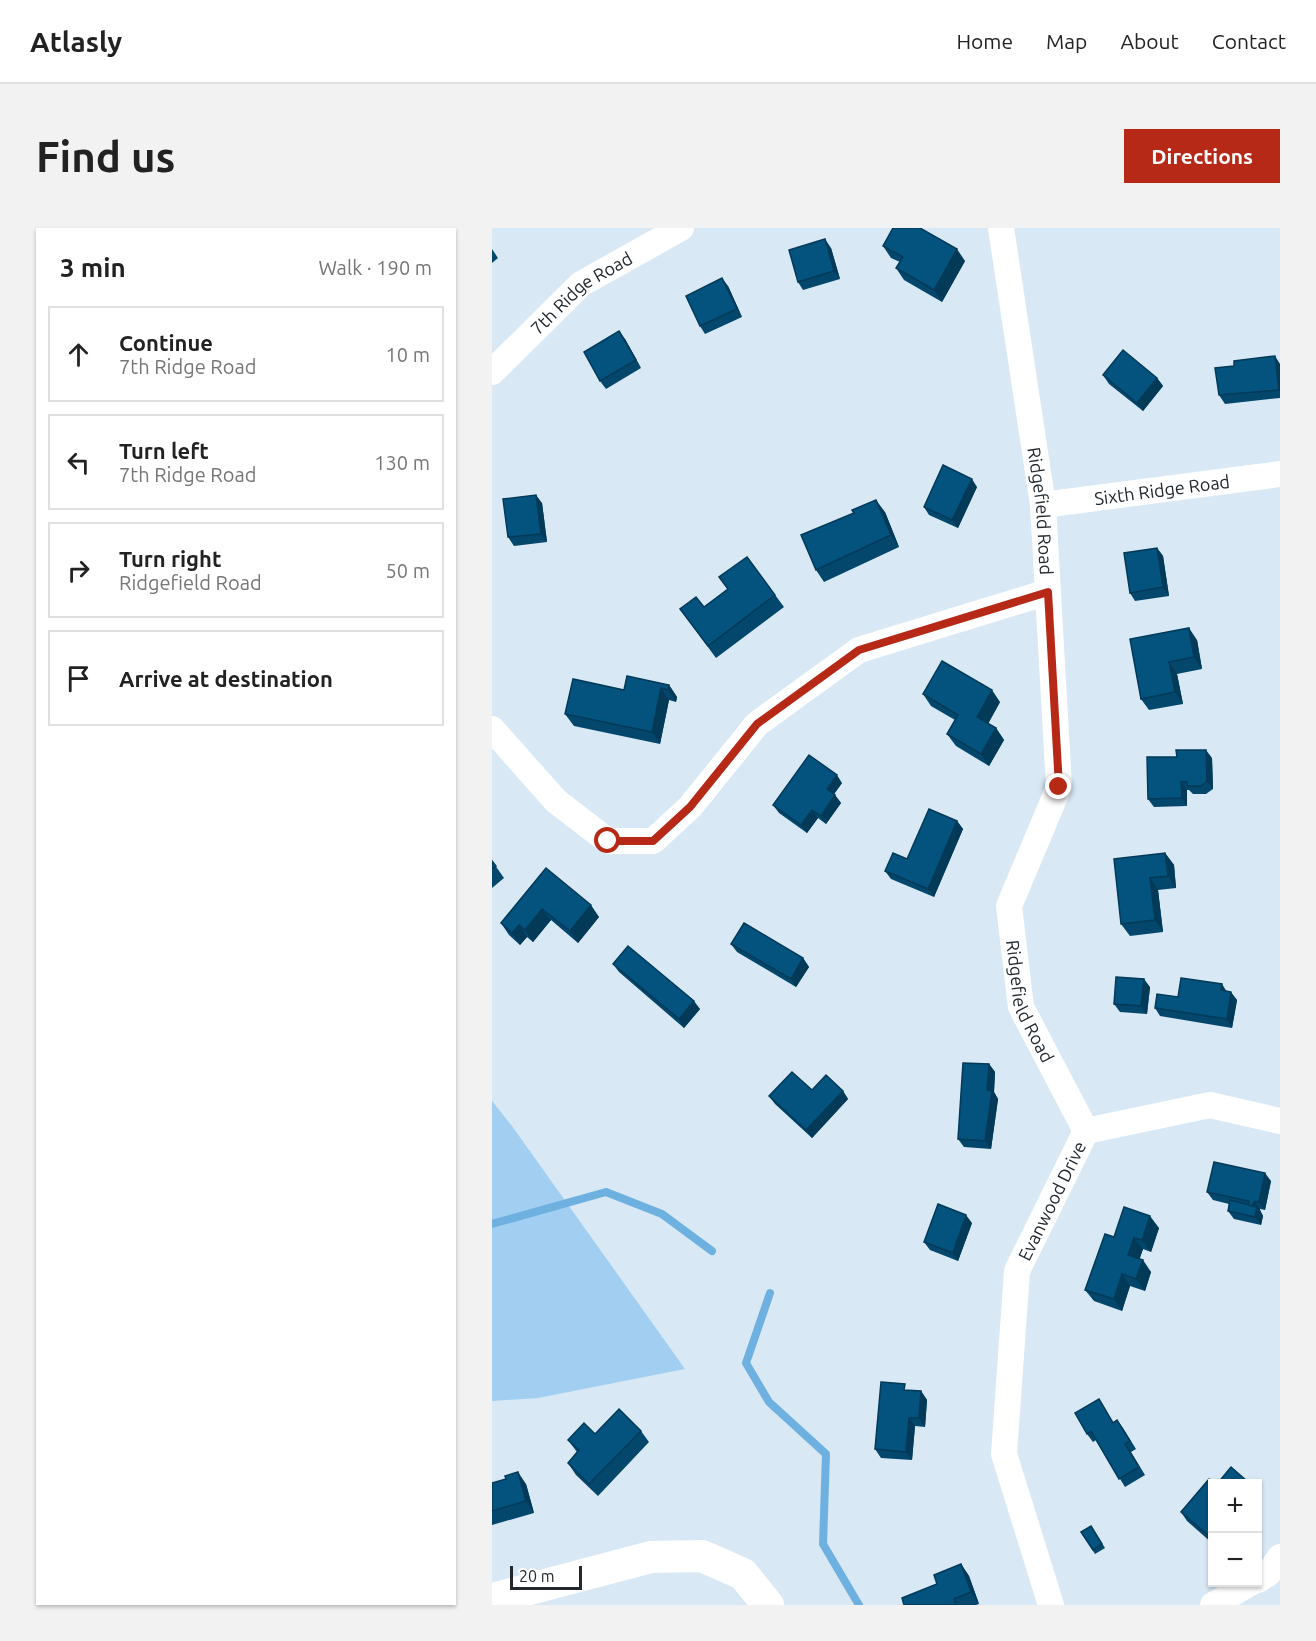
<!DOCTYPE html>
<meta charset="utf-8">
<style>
:root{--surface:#fff;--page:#f2f2f2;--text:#222;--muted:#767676;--line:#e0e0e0;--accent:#b62917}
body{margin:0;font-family:Ubuntu,sans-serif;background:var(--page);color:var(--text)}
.controls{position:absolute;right:18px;bottom:18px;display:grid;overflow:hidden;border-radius:0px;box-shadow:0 2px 4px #0004}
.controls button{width:54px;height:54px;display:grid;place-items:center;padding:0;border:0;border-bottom:2px solid var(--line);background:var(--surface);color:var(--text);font:30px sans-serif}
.scale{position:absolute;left:18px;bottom:15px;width:72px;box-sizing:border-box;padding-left:6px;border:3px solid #22282d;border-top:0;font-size:16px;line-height:21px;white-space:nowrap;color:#22282d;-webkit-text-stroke:4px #fff;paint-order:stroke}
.stop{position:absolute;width:18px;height:18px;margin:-14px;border:4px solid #b62917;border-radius:50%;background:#fff}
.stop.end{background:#b62917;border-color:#fff;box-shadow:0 2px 6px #0008}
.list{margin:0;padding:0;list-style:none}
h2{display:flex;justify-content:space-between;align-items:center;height:78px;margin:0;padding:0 24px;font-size:26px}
h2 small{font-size:20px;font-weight:400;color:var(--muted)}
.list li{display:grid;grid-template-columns:39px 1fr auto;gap:18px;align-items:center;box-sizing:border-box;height:96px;margin:0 12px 12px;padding:0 12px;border:2px solid var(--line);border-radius:0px}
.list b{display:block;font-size:22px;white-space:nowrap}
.list p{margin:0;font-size:20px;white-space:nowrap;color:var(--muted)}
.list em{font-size:20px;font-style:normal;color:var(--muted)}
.icon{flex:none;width:33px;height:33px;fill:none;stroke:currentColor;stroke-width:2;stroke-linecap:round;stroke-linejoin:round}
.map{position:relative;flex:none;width:788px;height:1377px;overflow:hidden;border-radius:0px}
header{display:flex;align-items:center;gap:36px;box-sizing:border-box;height:84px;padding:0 30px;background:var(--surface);border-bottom:2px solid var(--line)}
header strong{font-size:28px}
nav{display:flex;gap:33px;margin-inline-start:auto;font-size:21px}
.intro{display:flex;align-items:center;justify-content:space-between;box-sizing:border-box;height:144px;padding:0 36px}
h1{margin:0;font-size:42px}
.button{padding:15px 27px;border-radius:0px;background:var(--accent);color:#fff;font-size:21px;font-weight:700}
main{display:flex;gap:36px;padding:0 36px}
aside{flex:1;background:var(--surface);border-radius:0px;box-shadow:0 2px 4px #0004}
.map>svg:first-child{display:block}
.green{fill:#a2cff1}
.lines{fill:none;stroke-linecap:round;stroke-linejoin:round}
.stream{stroke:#6eb1e0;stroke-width:8}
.minor{stroke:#fff;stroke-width:26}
.tertiary{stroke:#fff;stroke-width:32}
.wall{fill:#03476c}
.shaded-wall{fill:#023a58}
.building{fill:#03537e;stroke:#023a58;stroke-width:1.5}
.route{stroke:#b62917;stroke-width:8}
.labels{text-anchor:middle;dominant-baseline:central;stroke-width:6;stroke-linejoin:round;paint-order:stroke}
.street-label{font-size:18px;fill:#22282d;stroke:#fff}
</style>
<header>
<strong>Atlasly</strong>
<nav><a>Home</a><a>Map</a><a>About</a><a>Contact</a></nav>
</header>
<div class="intro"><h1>Find us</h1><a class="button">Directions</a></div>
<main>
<aside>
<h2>3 min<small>Walk · 190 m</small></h2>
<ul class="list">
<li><svg class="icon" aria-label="ahead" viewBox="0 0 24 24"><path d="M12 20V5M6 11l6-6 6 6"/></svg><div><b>Continue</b><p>7th Ridge Road</p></div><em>10 m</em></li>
<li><svg class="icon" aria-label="left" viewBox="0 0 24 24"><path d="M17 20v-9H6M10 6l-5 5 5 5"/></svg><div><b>Turn left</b><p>7th Ridge Road</p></div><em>130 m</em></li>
<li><svg class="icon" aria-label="right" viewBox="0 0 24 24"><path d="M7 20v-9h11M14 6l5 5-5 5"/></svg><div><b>Turn right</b><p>Ridgefield Road</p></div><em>50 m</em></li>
<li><svg class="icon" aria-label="arrive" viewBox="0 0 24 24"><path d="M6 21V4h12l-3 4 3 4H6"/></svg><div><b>Arrive at destination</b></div></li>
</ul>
</aside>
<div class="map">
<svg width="788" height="1377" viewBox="0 0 788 1377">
<rect width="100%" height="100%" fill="#d8e8f5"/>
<polygon class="green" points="0,873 20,898 193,1141 46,1170 0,1173"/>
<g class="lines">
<g class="stream">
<polyline points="0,996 114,964 170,986 220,1023"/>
<polyline points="278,1065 254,1135 277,1174 334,1226 331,1316 367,1377"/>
</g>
<g class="minor">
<path id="s1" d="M509 0 551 277 567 559 517 678 529 779 594 903"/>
<path id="s2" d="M0 144 89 56 189 0"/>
<path id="s3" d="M551 277 788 246"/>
<polyline points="0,501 64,573 116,613 161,613 198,579 265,496 367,422 556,364"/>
<polyline points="766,1352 777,1345 788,1329"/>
<path id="s4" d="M559 1377 512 1226 525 1043 594 903 718 877 788 893"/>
<polyline points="721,1377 760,1354"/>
</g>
<polyline class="tertiary" points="0,1371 159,1329 210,1328 251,1346 276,1377"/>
</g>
<g class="wall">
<polygon points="391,18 473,33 450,74 412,52 404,40 408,34 399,30"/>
<polygon points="339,20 348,51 311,62 306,54"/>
<polygon points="0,21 6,30 0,35"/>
<polygon points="236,58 250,89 213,106 208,98"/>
<polygon points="133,111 149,140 114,161 108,153"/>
<polygon points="788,136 788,170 733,176 727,167 742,138"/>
<polygon points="611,147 665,150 671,158 651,183 617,156"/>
<polygon points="485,259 466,300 437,287 432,279"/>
<polygon points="50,275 55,314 22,318 16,309"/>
<polygon points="393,284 407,319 332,354 324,342"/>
<polygon points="665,320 671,328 677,368 643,373 638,365"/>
<polygon points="255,329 292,379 224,430 188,381 212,379 236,361"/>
<polygon points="638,411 705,412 710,441 685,446 691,476 657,482 649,471"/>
<polygon points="177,457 185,469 184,474 177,472 168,516 82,498 73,486 132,462"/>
<polygon points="431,466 508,474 496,496 504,500 512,512 497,538 464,518 455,506 463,492 439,478"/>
<polygon points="720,530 721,561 714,566 701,566 697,562 695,562 695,578 662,579 656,571"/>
<polygon points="350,555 342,566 349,575 334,596 326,590 315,605 287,585 281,577"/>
<polygon points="465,593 471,601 442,669 399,651 393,643 415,631"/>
<polygon points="673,625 682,637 684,660 666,662 671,704 638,708 629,696"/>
<polygon points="0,633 12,650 0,660"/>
<polygon points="54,640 107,689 86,715 59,692 41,714 35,709 28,717 17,707 9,695"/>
<polygon points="239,716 311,730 317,739 304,759 245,724"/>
<polygon points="121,736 208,781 192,800 127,744"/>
<polygon points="658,759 655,786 628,784 622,776"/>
<polygon points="734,763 745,772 740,800 668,788 663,780 686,769"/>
<polygon points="497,836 503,844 502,864 506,871 499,921 472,919 466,911"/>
<polygon points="320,862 351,863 356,871 320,910 283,876 277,868"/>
<polygon points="779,953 773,982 768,981 768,982 771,988 769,997 742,991 736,983 737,976 721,972 715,964"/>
<polygon points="480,995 466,1033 438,1022 432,1014"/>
<polygon points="667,1000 659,1024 651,1021 647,1031 659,1044 653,1063 638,1058 630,1083 602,1073 593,1062 622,1009"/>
<polygon points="417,1162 429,1163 435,1172 433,1199 423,1198 420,1232 389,1230 383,1221"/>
<polygon points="607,1171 621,1194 625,1192 631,1200 644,1221 639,1224 653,1247 633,1259 604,1212 601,1214 595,1206"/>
<polygon points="149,1203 157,1214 106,1268 84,1247 76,1235 85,1224 76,1212 103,1206"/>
<polygon points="0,1255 34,1256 42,1285 0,1297"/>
<polygon points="720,1256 720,1315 695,1293 689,1284"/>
<polygon points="599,1298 613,1320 603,1326 589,1304"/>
<polygon points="469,1336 477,1348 487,1376 484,1377 412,1377 445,1356"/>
</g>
<g class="shaded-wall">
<polygon points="333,11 339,20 348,51 342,43"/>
<polygon points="465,21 473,33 450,74 442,62"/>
<polygon points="230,50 236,58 250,89 245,81"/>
<polygon points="127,103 133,111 149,140 144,132"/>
<polygon points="783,128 788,136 788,164 787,162"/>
<polygon points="665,150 671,158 651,183 645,175"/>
<polygon points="480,251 485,259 466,300 460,292"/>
<polygon points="44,267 50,275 55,314 49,306"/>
<polygon points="384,272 393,284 407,319 399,307"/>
<polygon points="665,320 671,328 677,368 671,359"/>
<polygon points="697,400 705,412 710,441 702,429"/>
<polygon points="677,434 685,446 691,476 683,464"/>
<polygon points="177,457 185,469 184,474 176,462"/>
<polygon points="169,460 177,472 168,516 160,504"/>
<polygon points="500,462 508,474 493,501 485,489"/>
<polygon points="504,500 512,512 497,538 489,526"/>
<polygon points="714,522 720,530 721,561 715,553"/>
<polygon points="345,547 350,555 340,569 335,561"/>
<polygon points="689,554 695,562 695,578 690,570"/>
<polygon points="343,567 349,575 334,596 329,588"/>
<polygon points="320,582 326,590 315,605 309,597"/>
<polygon points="465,593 471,601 442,669 436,661"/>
<polygon points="673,625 682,637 684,660 676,648"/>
<polygon points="658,650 666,662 671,704 663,692"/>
<polygon points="99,677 107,689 86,715 78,703"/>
<polygon points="50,681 59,692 41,714 33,702"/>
<polygon points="27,697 35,709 28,717 20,705"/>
<polygon points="311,730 317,739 304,759 299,751"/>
<polygon points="652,751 658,759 655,786 649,778"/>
<polygon points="730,756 735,764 729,762"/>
<polygon points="739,764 745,772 740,800 735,791"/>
<polygon points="202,773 208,781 192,800 187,791"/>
<polygon points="497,836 503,844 502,864 506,871 499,921 493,913"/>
<polygon points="351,863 356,871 320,910 314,902"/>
<polygon points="773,945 779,953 773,982 767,974"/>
<polygon points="763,973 768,981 768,982 771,988 769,997 763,989 759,978"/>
<polygon points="474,987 480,995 466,1033 461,1025"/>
<polygon points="658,988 667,1000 659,1024 650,1012"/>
<polygon points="642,1010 651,1021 645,1039 636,1027"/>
<polygon points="651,1032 659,1044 653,1063 644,1051"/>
<polygon points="630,1046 638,1058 630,1083 622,1071"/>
<polygon points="429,1163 435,1172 433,1199 427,1190"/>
<polygon points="417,1190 423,1198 420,1232 414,1224"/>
<polygon points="26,1244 34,1256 42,1285 34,1273"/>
<polygon points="720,1304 720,1313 717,1308"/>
<polygon points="469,1336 477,1348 487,1376 479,1364"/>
</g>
<g class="building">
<polygon points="401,0 428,0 465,21 442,62 404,40 411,29 391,18"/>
<polygon points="333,11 342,43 306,54 297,22"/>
<polygon points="230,50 245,81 208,98 194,68"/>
<polygon points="127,103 144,132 108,153 92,124"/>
<polygon points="631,122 665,150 645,175 611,147"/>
<polygon points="783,128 787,162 727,167 723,140 742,138 742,133"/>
<polygon points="451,237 480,251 460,292 432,279"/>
<polygon points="44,267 49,306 16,309 11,271"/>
<polygon points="384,272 399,307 324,342 309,307 362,285 360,282"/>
<polygon points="665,320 671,359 638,365 632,325"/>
<polygon points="255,329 283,367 216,418 188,381 204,369 212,379 236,361 227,349"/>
<polygon points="697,400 702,429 677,434 683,464 649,471 638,411"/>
<polygon points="450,433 500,462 485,489 504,500 489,526 455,506 466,487 431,466"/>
<polygon points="135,448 177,457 176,462 169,460 160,504 73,486 81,451 132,462"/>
<polygon points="684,522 714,522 715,553 709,558 695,558 695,554 689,554 690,570 656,571 655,529 685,529"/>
<polygon points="317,527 345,547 335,561 343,567 329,588 320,582 309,597 281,577"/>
<polygon points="437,581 465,593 436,661 393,643 401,625 415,631"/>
<polygon points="673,625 676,648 658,650 663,692 629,696 622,631"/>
<polygon points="0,633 4,638 0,641"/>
<polygon points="54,640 99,677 78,703 50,681 33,702 27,697 20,705 9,695"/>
<polygon points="252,695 311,730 299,751 239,716"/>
<polygon points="136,718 202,773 187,791 121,736"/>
<polygon points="624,749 652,751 649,778 622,776"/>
<polygon points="689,750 730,756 729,762 739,764 735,791 663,780 665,766 686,769"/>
<polygon points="471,835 497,836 495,862 500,863 493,913 466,911"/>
<polygon points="300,844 320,862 334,847 351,863 314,902 277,868"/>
<polygon points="722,934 773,945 767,974 763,973 759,978 765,979 763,989 736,983 738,972 757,977 757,973 715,964"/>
<polygon points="446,976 474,987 461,1025 432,1014"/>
<polygon points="632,979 658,988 650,1012 642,1010 636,1027 651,1032 644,1051 630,1046 622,1071 593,1062 613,1006 622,1009"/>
<polygon points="389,1154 413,1156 412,1162 429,1163 427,1190 417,1190 414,1224 383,1221"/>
<polygon points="607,1171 621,1195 625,1192 638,1213 633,1216 647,1239 627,1251 599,1203 595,1206 583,1185"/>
<polygon points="127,1181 149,1203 97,1256 76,1235 87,1222 76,1212 92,1195 103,1206"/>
<polygon points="739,1239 756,1254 755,1256 725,1256"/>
<polygon points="26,1244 34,1273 0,1283 0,1255 14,1251 13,1248"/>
<polygon points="717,1251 723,1256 720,1256 720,1304 717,1308 689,1284"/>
<polygon points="599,1298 610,1316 601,1322 589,1304"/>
<polygon points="469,1336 479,1364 462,1371 464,1377 412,1377 410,1370 445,1356 442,1347"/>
</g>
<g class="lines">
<polyline class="route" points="116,613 161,613 198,579 265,496 367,422 556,364 567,559"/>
</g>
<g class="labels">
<g class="street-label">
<text stroke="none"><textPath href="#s2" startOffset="120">7th Ridge Road</textPath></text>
<text stroke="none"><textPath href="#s3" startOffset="120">Sixth Ridge Road</textPath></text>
<text stroke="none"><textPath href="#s1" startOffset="286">Ridgefield Road</textPath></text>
<text stroke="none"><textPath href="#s1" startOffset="790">Ridgefield Road</textPath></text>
<text stroke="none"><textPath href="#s4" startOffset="420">Evanwood Drive</textPath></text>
</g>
</g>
</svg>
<div class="controls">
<button>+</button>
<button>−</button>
</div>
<div class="scale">20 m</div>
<div class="stop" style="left:116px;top:613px"></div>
<div class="stop end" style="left:567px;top:559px"></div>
</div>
</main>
